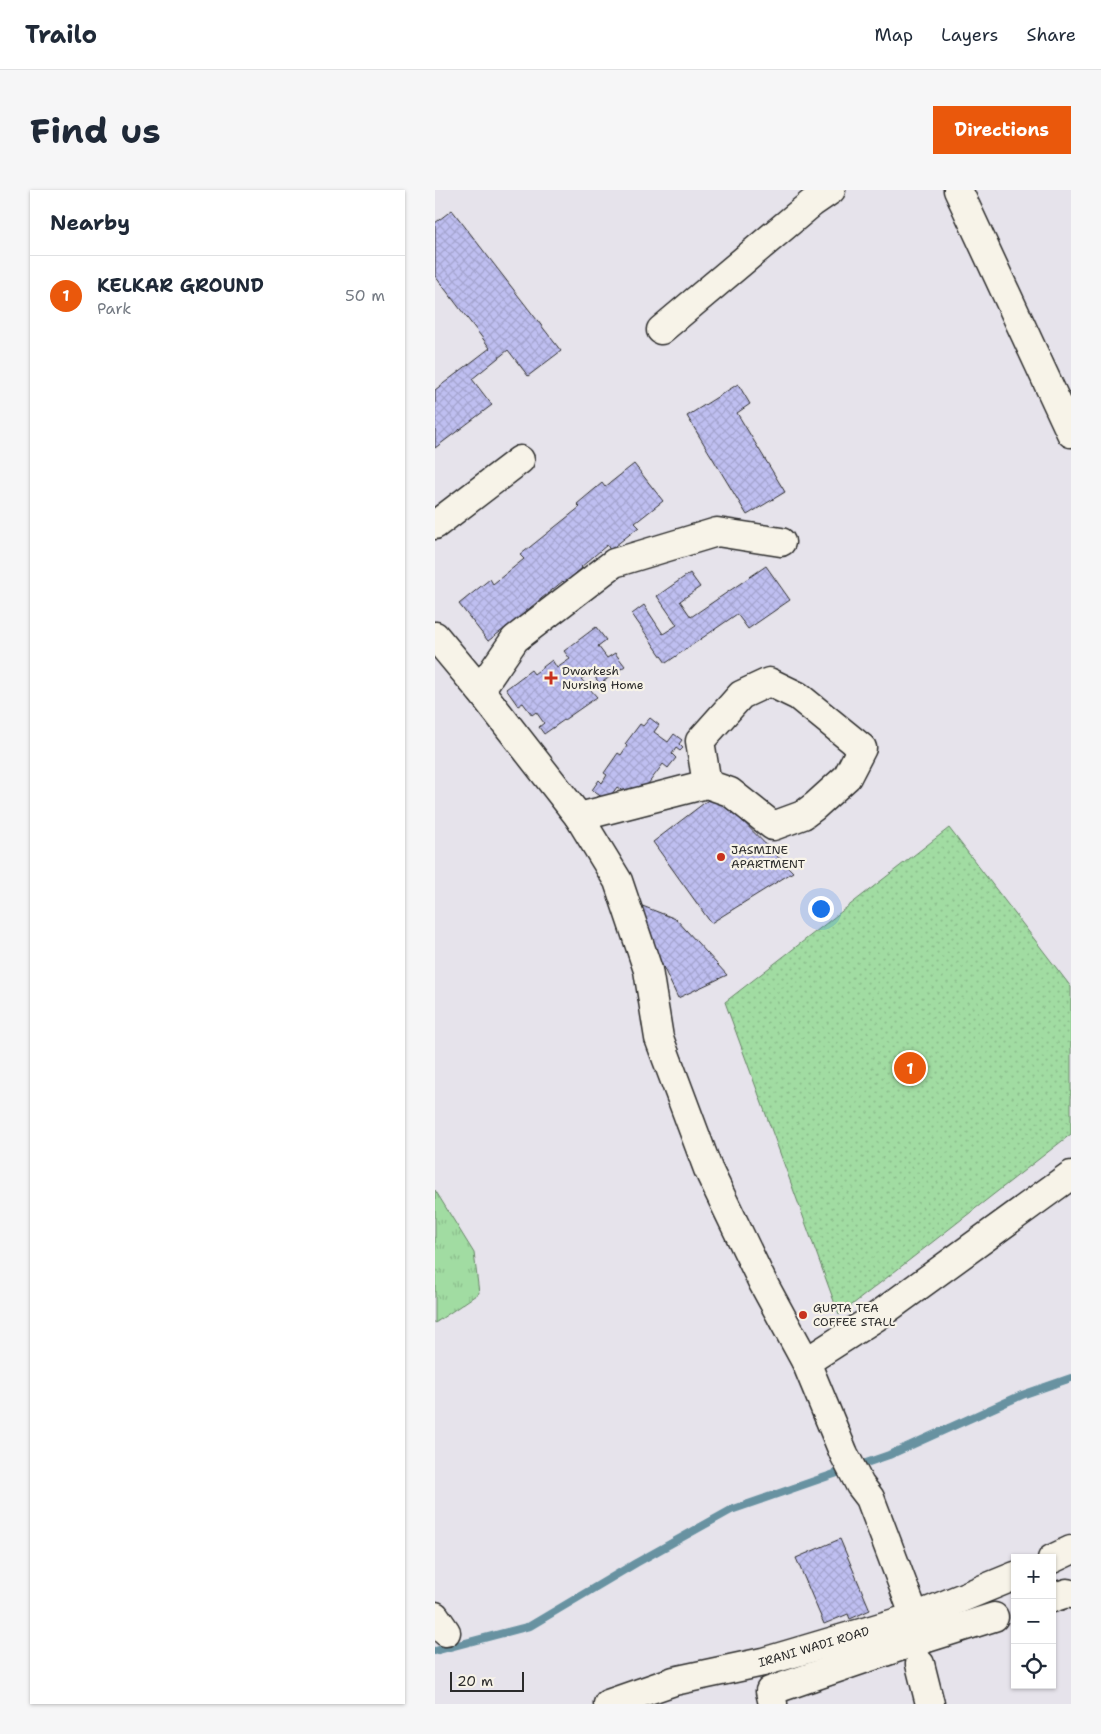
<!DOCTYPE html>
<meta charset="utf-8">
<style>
:root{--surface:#fff;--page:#f6f6f7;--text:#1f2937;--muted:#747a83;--line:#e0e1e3;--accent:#ea580c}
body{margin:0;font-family:"Shantell Sans",sans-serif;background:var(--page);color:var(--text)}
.controls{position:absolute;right:15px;bottom:15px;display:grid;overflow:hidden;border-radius:0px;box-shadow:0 1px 4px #0004}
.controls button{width:45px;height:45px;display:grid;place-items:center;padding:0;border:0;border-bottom:1px solid var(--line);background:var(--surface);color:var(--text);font:25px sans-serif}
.scale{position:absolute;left:15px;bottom:12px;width:74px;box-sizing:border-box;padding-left:5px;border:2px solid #2b2b2b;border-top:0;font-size:14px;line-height:18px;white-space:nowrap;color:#2b2b2b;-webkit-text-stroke:4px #f7f3e8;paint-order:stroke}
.you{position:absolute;left:385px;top:718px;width:18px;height:18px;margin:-12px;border:4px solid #fff;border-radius:50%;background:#1a73e8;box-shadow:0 0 0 8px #1a73e833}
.badge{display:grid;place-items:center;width:32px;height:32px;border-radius:50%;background:var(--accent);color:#fff;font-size:16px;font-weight:700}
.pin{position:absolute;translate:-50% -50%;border:2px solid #fff;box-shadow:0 1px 5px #0006}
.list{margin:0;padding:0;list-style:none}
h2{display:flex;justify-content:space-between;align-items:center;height:65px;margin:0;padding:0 20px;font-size:21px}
h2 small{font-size:16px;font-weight:400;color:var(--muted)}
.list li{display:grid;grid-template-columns:32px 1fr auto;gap:15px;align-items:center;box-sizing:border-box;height:80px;padding:0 20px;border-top:1px solid var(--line)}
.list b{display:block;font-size:19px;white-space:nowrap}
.list p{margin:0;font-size:16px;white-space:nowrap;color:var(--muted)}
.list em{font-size:16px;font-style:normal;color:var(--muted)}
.icon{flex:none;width:28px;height:28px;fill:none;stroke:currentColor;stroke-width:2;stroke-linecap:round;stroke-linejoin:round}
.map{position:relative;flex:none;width:636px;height:1514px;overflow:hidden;border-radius:0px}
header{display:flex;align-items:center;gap:30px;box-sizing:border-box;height:70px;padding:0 25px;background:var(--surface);border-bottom:1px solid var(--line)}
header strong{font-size:24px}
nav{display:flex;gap:28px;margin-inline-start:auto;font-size:18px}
.intro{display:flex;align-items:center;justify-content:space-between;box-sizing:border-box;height:120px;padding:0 30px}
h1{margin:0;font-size:35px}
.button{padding:12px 22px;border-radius:0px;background:var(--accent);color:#fff;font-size:18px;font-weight:700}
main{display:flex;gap:30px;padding:0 30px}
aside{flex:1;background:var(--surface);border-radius:0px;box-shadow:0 1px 4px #0004}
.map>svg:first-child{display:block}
.grass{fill:url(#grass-tufts);stroke:#668466}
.park{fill:url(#park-dots);stroke:#668466}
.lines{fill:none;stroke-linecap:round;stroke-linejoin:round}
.stream{stroke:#6792a1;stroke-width:8}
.building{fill:url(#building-cross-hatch);stroke:#2b2b2b}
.minor-casing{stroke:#2b2b2b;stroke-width:31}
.minor{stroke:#f7f3e8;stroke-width:28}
.poi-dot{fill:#c8321e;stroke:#f7f3e8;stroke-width:2}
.labels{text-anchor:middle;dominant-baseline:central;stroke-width:4.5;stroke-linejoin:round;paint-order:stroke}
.poi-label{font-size:12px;fill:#2b2b2b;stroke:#f7f3e8;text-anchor:start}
.street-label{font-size:12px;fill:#2b2b2b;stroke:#f7f3e8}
</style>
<header>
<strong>Trailo</strong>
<nav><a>Map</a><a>Layers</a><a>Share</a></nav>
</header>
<div class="intro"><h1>Find us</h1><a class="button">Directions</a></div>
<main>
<aside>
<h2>Nearby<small></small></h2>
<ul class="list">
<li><span class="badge">1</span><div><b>KELKAR GROUND</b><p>Park</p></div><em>50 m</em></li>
</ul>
</aside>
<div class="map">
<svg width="636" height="1514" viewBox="0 0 636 1514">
<defs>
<pattern id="grass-tufts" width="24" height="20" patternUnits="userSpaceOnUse" patternTransform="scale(1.25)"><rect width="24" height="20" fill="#a1dca2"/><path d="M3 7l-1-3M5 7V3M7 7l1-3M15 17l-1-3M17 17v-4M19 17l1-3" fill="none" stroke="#8bbd8c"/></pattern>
<pattern id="park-dots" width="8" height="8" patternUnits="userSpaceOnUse" patternTransform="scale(1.25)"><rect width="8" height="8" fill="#a1dca2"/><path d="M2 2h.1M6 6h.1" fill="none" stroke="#8bbd8c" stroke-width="1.8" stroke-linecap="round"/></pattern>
<pattern id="building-cross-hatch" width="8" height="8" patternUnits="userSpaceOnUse" patternTransform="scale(1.25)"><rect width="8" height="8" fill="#bfbff1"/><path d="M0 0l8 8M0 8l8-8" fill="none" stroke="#a4a4cf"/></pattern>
</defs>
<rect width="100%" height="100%" fill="#e6e3eb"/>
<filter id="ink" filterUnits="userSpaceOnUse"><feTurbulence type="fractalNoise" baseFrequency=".02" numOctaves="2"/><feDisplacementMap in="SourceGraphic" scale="10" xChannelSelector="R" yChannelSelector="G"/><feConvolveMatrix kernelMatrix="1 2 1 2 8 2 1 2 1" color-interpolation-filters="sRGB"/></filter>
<g filter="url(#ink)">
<polygon class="grass" points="0,1000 39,1063 44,1103 0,1133"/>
<polygon class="park" points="514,638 636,797 636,944 404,1125 290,812"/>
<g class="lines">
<polyline class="stream" points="0,1461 95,1436 201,1373 296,1320 454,1265 587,1205 636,1188"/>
</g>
<g class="building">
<polygon points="17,20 126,161 93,186 73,160 37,189 57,215 0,258 0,200 55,158 0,86 0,33"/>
<polygon points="303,194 315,214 302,223 350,302 312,325 252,226"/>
<polygon points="199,274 228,311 200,333 204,337 175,360 172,355 146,377 147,378 130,393 128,391 90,422 93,425 75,438 73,436 53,451 24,414 55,389 58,394 89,369 85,365 145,317 142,314 167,293 170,297"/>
<polygon points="331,376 355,410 313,439 302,424 231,473 197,424 209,415 228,444 242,435 222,406 255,383 265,397 245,411 256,427"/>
<polygon points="161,437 171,450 163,456 172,468 180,463 190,476 165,494 156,482 146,489 162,507 109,544 104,537 109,533 101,522 97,525 88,513 83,516 71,499 96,480 99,484 117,470 122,478 135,469 129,461"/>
<polygon points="215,528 224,535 219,542 233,552 239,544 247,550 244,554 248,558 245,561 241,558 237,564 241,568 233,578 228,574 213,594 219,597 196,629 185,620 195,606 182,597 172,611 157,600 164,590 167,593 172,585 169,583 183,563 186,565 192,556 190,554 205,534 208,536"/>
<polygon points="281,604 358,682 276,733 218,652"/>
<polygon points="197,712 241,729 292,785 243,808"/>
<polygon points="405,1349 435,1420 415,1429 413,1424 389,1434 361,1368"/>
</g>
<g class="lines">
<defs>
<g id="minor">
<polyline points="523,0 636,243"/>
<polyline points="226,140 377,13 396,0"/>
<polyline points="0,335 85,270"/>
<polyline points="0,446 45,500 144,627 183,691 213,780 224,848 273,979 327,1091 371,1172 409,1264 425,1295 435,1308 480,1427"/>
<polyline points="45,500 80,449 179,373 282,342 346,352"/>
<polyline points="144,627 272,594 295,602 338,636 368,625 380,616 412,587 427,558 363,506 334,492 306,505 265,551 272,594"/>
<polyline points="371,1172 441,1127 636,985"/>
<polyline points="617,1369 636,1360"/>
<polyline points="617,1408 632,1403 636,1404"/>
<polyline points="0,1426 11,1442"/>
<polyline points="465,1438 470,1455 559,1427"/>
<polyline points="485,1474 495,1514"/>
<path id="s1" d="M173 1514 239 1491 328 1472 480 1427 580 1386"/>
<polyline points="338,1514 335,1501 470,1455"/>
</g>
</defs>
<use href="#minor" class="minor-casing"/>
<use href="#minor" class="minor"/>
</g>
</g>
<g class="poi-dot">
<path d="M113.5 480.5h5v5h5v5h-5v5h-5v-5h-5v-5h5z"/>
<circle cx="286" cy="667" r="5"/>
<circle cx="368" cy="1125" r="5"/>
</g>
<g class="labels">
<g class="poi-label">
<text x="127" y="481">Dwarkesh<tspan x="127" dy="14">Nursing Home</tspan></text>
<text x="296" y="660">JASMINE<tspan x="296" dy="14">APARTMENT</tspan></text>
<text x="378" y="1118">GUPTA TEA<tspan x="378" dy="14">COFFEE STALL</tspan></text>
</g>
<g class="street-label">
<text stroke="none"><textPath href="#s1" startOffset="214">IRANI WADI ROAD</textPath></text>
</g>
</g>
</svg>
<div class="controls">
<button>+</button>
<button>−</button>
<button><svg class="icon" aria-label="locate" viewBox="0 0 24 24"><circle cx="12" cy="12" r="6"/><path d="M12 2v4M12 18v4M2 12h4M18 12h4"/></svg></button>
</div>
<div class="scale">20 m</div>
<div class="you"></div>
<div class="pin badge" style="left:475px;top:878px">1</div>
</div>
</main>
